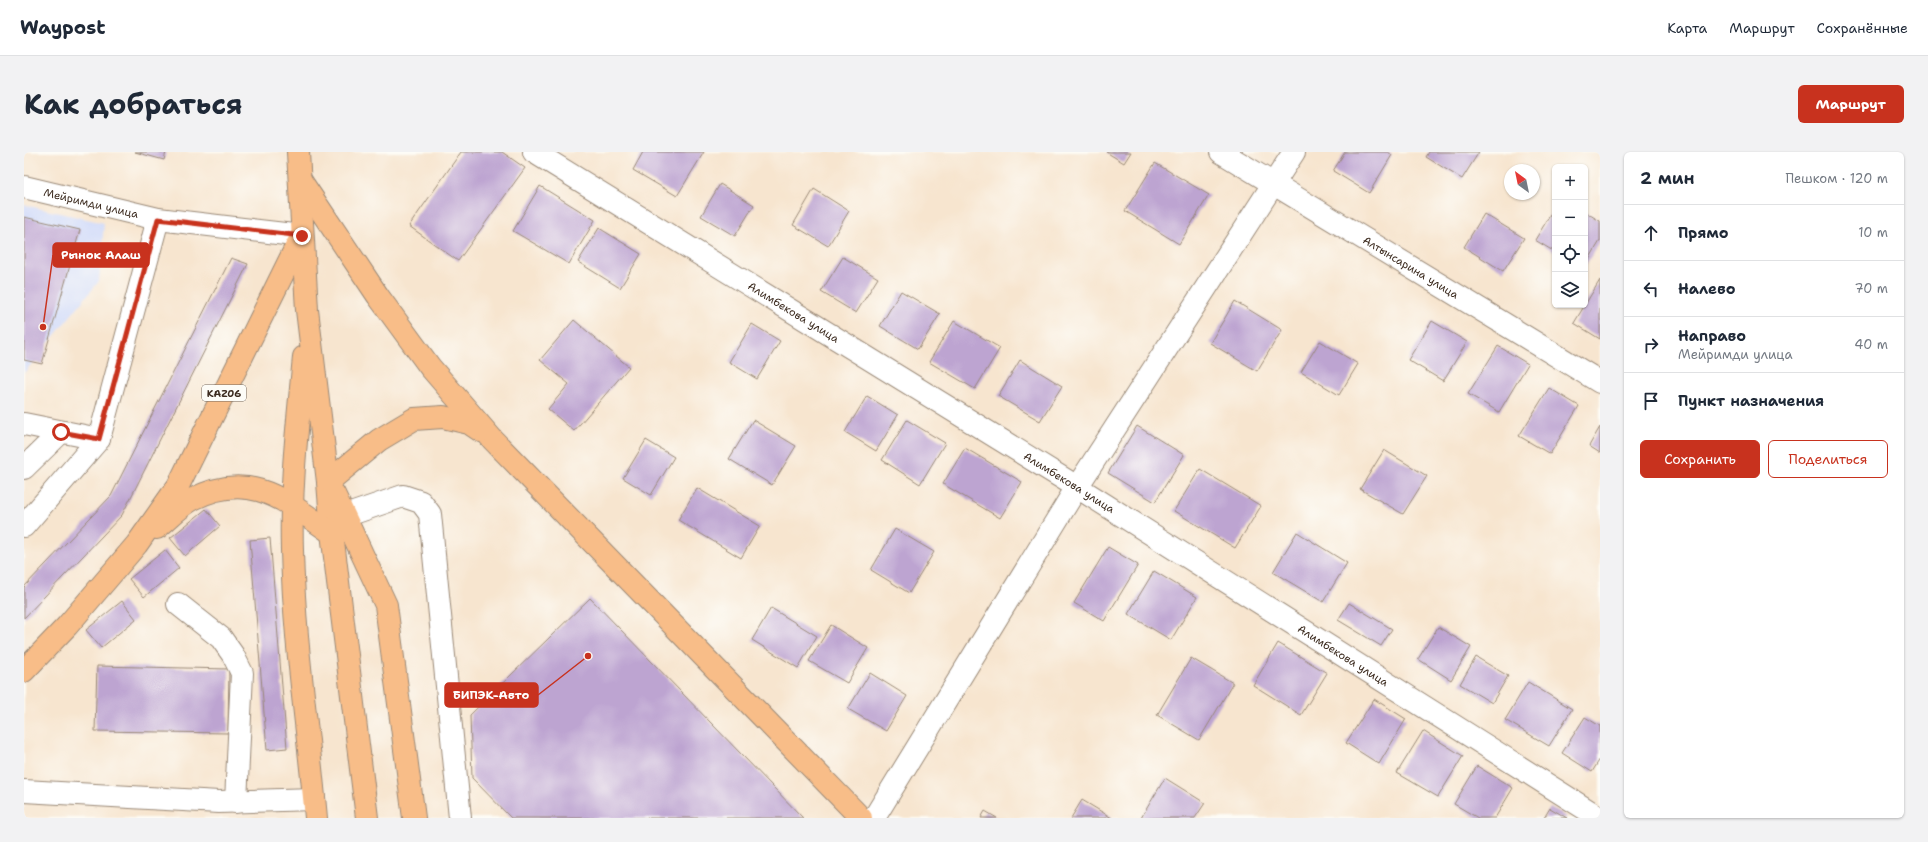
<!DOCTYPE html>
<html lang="ru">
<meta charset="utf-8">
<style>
:root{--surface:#fff;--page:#f2f2f3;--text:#1f2937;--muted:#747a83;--line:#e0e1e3;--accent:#c8321e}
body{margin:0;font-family:"Shantell Sans",sans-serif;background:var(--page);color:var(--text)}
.controls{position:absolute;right:12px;top:12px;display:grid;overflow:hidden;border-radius:6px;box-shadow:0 1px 3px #0004}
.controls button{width:36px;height:36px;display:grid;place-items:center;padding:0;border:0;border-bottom:1px solid var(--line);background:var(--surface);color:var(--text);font:20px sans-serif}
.compass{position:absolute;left:1480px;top:12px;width:36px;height:36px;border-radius:50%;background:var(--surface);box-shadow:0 1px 3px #0004;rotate:327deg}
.stop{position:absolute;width:12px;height:12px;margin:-9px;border:3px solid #c8321e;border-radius:50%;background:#fff}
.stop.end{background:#c8321e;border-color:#fff;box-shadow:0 1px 4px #0008}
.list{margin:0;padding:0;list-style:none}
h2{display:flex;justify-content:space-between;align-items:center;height:52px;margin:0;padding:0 16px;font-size:17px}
h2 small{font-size:13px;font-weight:400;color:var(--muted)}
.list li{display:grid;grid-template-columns:26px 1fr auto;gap:12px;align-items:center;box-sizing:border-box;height:56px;padding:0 16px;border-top:1px solid var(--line)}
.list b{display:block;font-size:15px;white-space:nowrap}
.list p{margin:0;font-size:13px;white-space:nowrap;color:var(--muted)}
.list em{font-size:13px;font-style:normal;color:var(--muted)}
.actions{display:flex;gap:8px;padding:12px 16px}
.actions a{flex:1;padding:9px 0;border:1px solid var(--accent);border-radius:6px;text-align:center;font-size:14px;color:var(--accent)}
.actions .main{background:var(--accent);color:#fff}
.icon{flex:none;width:22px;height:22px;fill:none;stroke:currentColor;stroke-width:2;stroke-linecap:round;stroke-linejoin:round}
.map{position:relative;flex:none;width:1576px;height:666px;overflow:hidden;border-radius:6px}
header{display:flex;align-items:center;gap:24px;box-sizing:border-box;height:56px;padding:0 20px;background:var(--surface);border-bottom:1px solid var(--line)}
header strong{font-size:19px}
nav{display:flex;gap:22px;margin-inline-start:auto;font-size:14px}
.intro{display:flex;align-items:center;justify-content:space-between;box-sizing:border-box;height:96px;padding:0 24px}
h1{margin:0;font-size:28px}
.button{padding:10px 18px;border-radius:6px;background:var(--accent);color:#fff;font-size:14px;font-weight:700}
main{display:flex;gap:24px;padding:0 24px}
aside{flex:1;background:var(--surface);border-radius:6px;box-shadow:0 1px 3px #0004}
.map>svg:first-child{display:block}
.built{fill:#d0daf9}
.building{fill:#bda4d1}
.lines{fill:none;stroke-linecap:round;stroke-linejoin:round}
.minor-casing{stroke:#998876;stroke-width:24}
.highway-casing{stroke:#998876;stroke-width:24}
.minor{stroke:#fff;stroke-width:22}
.highway{stroke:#f8bd88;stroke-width:22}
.route{stroke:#c8321e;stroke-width:5}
.labels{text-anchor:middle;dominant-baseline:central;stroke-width:3.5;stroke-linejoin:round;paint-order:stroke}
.shield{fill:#fdfcf7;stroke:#75695f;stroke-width:1}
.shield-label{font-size:10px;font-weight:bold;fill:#3b2a1e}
.street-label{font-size:11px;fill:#3b2a1e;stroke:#fdfcf7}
.leader{fill:none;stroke:#c8321e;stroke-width:1.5}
.callout-dot{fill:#c8321e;stroke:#fdfcf7;stroke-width:1.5}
.callout{fill:#c8321e;stroke:#c8321e;stroke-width:1.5}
.callout-label{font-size:12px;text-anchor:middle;font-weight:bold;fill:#fff}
</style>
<header>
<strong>Waypost</strong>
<nav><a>Карта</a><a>Маршрут</a><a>Сохранённые</a></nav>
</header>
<div class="intro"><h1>Как добраться</h1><a class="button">Маршрут</a></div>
<main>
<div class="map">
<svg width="1576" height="666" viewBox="0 0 1576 666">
<rect width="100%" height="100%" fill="#fdfcf7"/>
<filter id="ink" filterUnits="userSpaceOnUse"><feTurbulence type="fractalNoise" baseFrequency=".025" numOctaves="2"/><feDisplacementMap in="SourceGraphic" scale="8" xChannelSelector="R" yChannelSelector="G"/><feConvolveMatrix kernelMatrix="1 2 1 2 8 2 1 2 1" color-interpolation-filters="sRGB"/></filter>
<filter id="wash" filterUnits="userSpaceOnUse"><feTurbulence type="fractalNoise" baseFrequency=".012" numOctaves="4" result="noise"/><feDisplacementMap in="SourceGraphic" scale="16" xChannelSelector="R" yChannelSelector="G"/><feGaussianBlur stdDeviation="0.9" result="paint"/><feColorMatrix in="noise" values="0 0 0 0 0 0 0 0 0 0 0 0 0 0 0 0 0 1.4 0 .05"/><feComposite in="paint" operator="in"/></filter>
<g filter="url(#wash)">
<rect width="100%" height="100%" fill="#f7e5cf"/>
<polygon class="built" points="0,53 80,71 75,129 0,221"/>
<g id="blocks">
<g class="building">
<polygon points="111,0 142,0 140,8"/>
<polygon points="437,0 478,0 501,16 434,109 385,74"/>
<polygon points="619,0 680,0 653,44 609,18"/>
<polygon points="1082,0 1107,0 1100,11"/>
<polygon points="1321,0 1364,0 1368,3 1345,41 1309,19"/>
<polygon points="1405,0 1455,0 1438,27 1402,5"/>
<polygon points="1131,11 1185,43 1155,92 1101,59"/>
<polygon points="696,32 730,53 711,84 677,64"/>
<polygon points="516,34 571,68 545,112 489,79"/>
<polygon points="790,37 825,59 804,94 769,73"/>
<polygon points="1531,55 1531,100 1511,88"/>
<polygon points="1561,60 1576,69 1576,89 1561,114"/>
<polygon points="1460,62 1500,86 1479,119 1440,95"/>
<polygon points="0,65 56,78 18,212 0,208"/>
<polygon points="575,76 617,102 596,136 554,110"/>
<polygon points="819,105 854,126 832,161 797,140"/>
<polygon points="207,106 224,112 98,363 0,466 0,435 87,344"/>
<polygon points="1576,128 1576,187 1550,171"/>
<polygon points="877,139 916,162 894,197 856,174"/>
<polygon points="1211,149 1258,178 1233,219 1186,191"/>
<polygon points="550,168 605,215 550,279 524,257 545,232 516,208"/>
<polygon points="930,169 976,196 951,237 905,210"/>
<polygon points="1408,169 1443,190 1419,229 1384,208"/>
<polygon points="728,172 756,189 733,227 705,210"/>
<polygon points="1296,189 1334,212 1315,243 1277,220"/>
<polygon points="1474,194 1504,212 1475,260 1444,242"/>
<polygon points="996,208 1038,234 1016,269 974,244"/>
<polygon points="1525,236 1555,254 1526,302 1495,284"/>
<polygon points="843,244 874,263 852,299 821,280"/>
<polygon points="729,268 772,294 748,333 705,307"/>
<polygon points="883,268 921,291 896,332 858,308"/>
<polygon points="1113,274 1160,303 1131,350 1084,321"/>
<polygon points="1576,275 1576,301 1565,294"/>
<polygon points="622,288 650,305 627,343 599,326"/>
<polygon points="941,296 998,330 976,366 919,332"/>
<polygon points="1360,298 1403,324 1379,362 1336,337"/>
<polygon points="1176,317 1237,354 1211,396 1150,359"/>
<polygon points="673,336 736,374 717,406 654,368"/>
<polygon points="182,357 196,374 161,404 146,386"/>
<polygon points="871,377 910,400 885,441 847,418"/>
<polygon points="1273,380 1323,411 1299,450 1249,420"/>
<polygon points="246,386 263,596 243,598 226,388"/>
<polygon points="1084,395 1114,413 1080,469 1050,451"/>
<polygon points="141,398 155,416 120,445 105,427"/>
<polygon points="1130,419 1173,445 1147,488 1104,462"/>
<polygon points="566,446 779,666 487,666 448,626 446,563"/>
<polygon points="98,449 112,467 77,496 62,478"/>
<polygon points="1325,451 1368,477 1357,494 1314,468"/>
<polygon points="747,456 793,484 774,516 728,488"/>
<polygon points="807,473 844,496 823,531 785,509"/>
<polygon points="1414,475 1447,495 1427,528 1394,507"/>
<polygon points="1254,491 1303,521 1277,563 1229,533"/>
<polygon points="1452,505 1484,524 1468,551 1436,532"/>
<polygon points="1167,506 1209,531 1175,588 1133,563"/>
<polygon points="73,514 205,517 204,581 71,579"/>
<polygon points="846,521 883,544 862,579 824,557"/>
<polygon points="1504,530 1548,557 1525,594 1481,568"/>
<polygon points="1350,547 1382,567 1355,612 1322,591"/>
<polygon points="1561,565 1576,574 1576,607 1568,620 1538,601"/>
<polygon points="1399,579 1439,604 1414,645 1373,621"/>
<polygon points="1453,614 1489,636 1471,666 1454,666 1430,652"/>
<polygon points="1141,626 1181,651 1171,666 1117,666"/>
<polygon points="1058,648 1088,666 1047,666"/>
<polygon points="1526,656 1543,666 1520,666"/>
<polygon points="961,659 973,666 957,666"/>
</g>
</g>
</g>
<g filter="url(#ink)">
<use href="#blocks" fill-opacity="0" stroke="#998876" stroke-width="1"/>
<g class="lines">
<defs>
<g id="minor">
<path id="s1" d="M510 0 1053 335 1576 666"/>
<path id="s2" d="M1197 0 1576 230"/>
<path id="s3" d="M0 35 134 67 278 84"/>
<polyline points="0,272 75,287"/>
<polyline points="0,316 37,280"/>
<polyline points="321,364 379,344 397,350 406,362 436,666"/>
<polyline points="0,374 75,287 134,67"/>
<polyline points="154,452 197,486 209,503 218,521 212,650"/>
<polyline points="0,639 195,650 290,647"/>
<polyline points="850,666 1053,335 1270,0"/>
</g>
<g id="highway">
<polyline points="274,0 283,158 304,330 308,381 343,666"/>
<polyline points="277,29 354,144 406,215 469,288 837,666"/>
<path d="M280 205C274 269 266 333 268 398 270 488 284 577 292 666"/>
<polyline points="304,330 355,288 390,267 419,265 445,271 457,279"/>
<polyline points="310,342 362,453 390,666"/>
<path d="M133 376C144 367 156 354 169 347 227 317 261 349 308 381"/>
<polyline points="0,519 43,474 113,392 154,334 277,85"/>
</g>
</defs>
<use href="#minor" class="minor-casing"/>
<use href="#highway" class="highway-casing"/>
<use href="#minor" class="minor"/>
<use href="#highway" class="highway"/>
</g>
</g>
<g class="lines" filter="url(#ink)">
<polyline class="route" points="37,280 75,287 134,67 278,84"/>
</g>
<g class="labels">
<rect class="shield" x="178" y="233" width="44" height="16" rx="3"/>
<g class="shield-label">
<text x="200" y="241">KАZ06</text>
</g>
<g class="street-label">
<text stroke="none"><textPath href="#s3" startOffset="69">Мейримди улица</textPath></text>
<text stroke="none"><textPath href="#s2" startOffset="222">Алтынсарина улица</textPath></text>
<text stroke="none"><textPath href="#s1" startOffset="305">Алимбекова улица</textPath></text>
<text stroke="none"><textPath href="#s1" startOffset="629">Алимбекова улица</textPath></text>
<text stroke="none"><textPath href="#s1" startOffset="953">Алимбекова улица</textPath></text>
</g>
</g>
<path class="leader" d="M19 175L29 103M564 504L514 543"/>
<g class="callout-dot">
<circle cx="19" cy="175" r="4"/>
<circle cx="564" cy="504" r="4"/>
</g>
<g class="callout">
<rect x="29" y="91" width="96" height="24" rx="4"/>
<rect x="421" y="531" width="93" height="24" rx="4"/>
</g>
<g class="callout-label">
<text x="77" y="107">Рынок Алаш</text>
<text x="467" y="547">БИПЭК-Авто</text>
</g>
</svg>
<div class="controls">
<button>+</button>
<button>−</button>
<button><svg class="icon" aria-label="locate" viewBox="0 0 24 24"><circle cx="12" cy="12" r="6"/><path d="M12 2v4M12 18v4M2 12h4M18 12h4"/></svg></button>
<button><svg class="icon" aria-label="layers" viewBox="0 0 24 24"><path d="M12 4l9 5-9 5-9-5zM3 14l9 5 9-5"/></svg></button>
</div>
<svg class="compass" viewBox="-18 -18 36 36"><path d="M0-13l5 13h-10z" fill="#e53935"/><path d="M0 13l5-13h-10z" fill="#747a83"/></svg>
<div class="stop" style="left:37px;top:280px"></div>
<div class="stop end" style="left:278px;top:84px"></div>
</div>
<aside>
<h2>2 мин<small>Пешком · 120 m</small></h2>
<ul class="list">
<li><svg class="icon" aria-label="ahead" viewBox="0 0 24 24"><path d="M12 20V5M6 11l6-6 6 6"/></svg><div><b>Прямо</b></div><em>10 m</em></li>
<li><svg class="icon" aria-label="left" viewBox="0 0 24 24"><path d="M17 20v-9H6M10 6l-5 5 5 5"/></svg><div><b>Налево</b></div><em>70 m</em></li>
<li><svg class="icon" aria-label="right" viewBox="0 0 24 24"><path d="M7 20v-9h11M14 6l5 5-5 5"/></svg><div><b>Направо</b><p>Мейримди улица</p></div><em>40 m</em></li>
<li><svg class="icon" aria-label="arrive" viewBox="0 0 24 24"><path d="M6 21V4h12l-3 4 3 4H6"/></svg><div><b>Пункт назначения</b></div></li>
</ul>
<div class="actions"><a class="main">Сохранить</a><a>Поделиться</a></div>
</aside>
</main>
